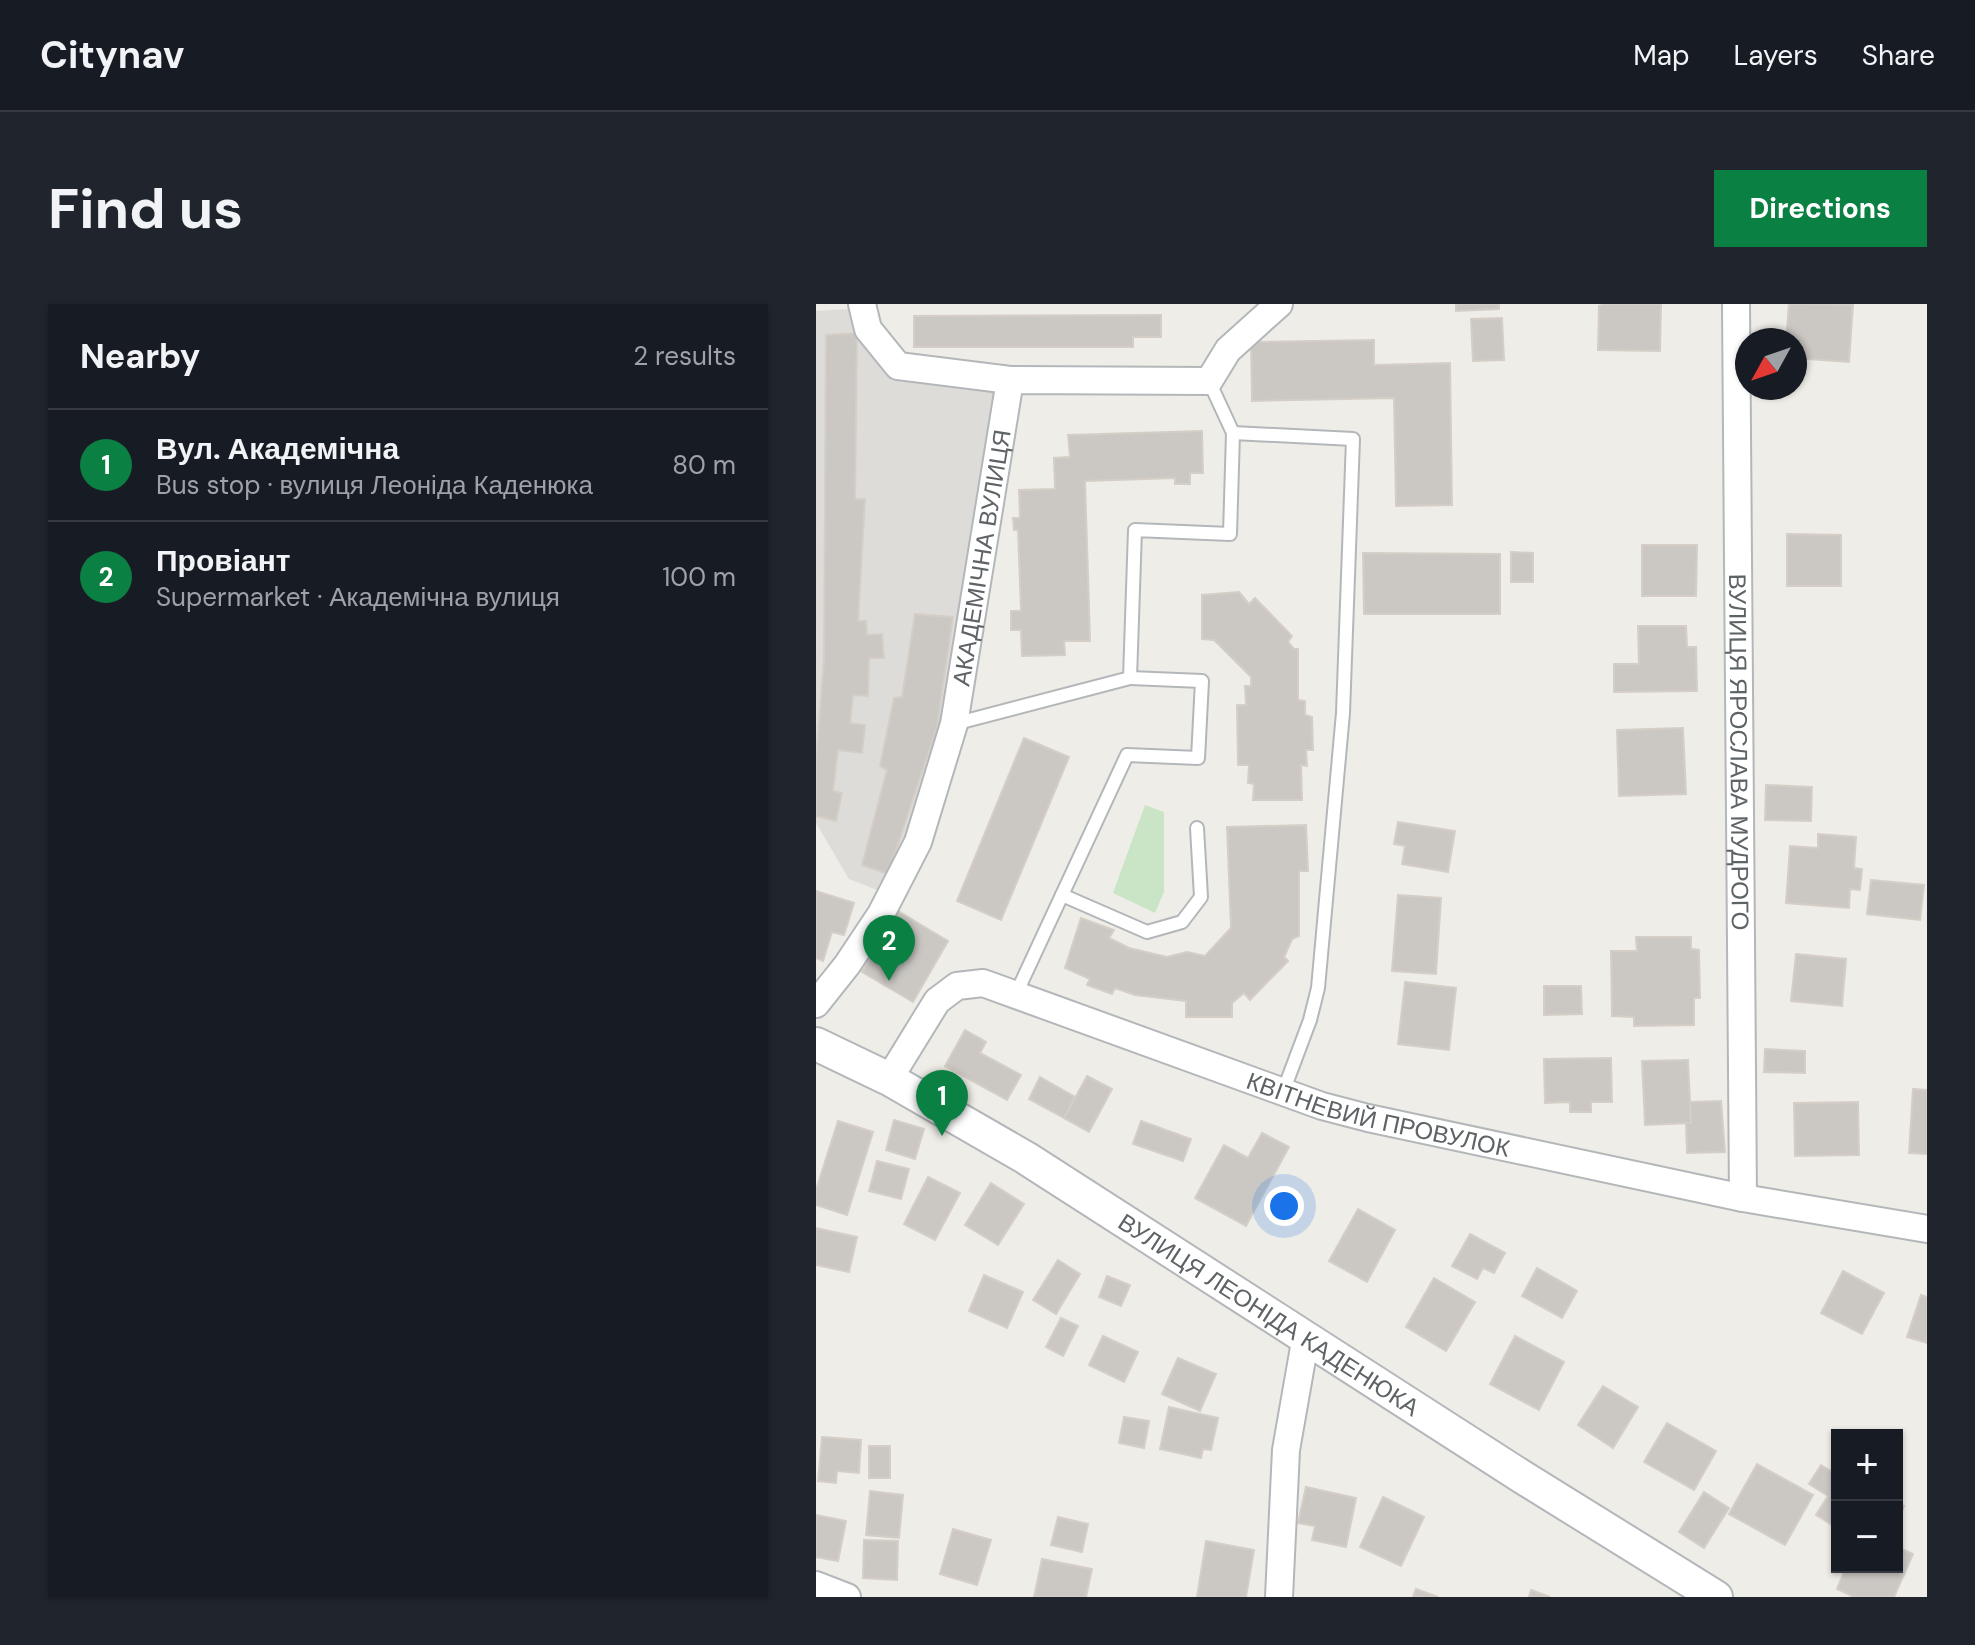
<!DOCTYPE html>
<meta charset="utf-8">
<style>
:root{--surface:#171b24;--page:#20242c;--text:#f1f3f6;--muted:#9ea1a6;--line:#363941;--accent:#0b8043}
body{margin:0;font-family:"DM Sans",sans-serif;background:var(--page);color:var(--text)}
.controls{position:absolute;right:24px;bottom:24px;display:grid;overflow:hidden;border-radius:0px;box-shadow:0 2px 6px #0004}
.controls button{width:72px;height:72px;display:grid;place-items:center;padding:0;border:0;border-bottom:2px solid var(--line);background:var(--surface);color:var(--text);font:40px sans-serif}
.compass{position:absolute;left:919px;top:24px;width:72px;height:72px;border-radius:50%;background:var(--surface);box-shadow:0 2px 6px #0004;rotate:230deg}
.you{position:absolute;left:468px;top:902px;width:28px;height:28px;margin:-20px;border:6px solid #fff;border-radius:50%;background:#1a73e8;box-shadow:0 0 0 12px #1a73e833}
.badge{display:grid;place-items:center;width:52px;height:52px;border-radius:50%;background:var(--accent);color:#fff;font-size:26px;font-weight:700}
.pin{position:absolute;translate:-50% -66px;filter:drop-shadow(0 2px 4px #0008)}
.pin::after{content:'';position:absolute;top:42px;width:28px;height:24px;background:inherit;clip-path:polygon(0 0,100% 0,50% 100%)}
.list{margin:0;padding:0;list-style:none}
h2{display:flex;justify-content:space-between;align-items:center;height:104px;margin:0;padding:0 32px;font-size:34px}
h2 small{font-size:26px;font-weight:400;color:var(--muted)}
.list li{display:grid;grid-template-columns:52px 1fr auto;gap:24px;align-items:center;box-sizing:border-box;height:112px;padding:0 32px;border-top:2px solid var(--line)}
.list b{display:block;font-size:30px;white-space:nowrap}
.list p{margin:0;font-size:26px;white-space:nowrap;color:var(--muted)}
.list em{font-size:26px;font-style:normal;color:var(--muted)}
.map{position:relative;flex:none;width:1111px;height:1293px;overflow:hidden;border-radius:0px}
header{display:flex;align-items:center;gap:48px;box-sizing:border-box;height:112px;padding:0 40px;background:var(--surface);border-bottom:2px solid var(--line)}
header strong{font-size:38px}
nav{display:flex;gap:44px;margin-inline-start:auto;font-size:28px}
.intro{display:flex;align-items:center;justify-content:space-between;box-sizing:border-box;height:192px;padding:0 48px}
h1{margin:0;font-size:56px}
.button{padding:20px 36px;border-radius:0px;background:var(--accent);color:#fff;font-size:28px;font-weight:700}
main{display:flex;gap:48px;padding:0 48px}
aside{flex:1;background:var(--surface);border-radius:0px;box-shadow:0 2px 6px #0004}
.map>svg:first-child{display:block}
.industrial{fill:#dedcd9}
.green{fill:#c9e5c6}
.building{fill:#cbc8c4;stroke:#d4cec6;stroke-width:2}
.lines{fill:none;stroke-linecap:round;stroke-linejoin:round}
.service-casing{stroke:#b4b7ba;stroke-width:16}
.minor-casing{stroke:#b4b7ba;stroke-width:30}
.tertiary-casing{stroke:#b4b7ba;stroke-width:36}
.service{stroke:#fff;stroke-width:12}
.minor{stroke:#fff;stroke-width:26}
.tertiary{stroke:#fff;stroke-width:32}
.labels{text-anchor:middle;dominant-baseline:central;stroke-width:6;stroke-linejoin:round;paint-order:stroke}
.street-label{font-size:24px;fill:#5e6366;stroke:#fff}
</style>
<header>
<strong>Citynav</strong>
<nav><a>Map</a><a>Layers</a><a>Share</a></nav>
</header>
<div class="intro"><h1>Find us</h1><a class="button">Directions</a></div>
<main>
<aside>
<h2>Nearby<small>2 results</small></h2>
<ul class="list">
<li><span class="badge">1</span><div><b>Вул. Академічна</b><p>Bus stop · вулиця Леоніда Каденюка</p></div><em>80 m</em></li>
<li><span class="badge">2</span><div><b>Провіант</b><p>Supermarket · Академічна вулиця</p></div><em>100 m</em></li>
</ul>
</aside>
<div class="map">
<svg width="1111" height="1293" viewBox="0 0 1111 1293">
<rect width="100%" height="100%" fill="#efede7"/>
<polygon class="industrial" points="47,4 82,62 194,76 138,420 74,591 33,575 0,519 0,7"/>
<polygon class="green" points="329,501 348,508 348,588 339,609 297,589"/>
<g class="building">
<polygon points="640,0 683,0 683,5 640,7"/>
<polygon points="789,0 845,0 844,47 782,46 783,2"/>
<polygon points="973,0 1037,1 1033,58 979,54 979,36 970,36"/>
<polygon points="345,11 345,33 317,33 317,43 98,43 98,12"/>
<polygon points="686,14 688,56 657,57 655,15"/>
<polygon points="41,29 39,195 49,195 42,317 50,317 51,331 66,330 68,354 53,354 52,392 37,391 34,419 49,421 46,449 22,446 17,487 26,489 20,517 0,512 0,455 8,356 10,31"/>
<polygon points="558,36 558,61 634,59 636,201 580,202 578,94 436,97 435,38"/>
<polygon points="386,127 387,169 374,169 374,180 359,180 359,174 269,177 274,337 248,337 249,351 206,352 205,326 195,326 195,307 205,307 202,226 198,226 197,214 204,214 203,186 239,185 238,154 254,153 252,131"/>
<polygon points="971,230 1025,231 1025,282 971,282"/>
<polygon points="826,241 881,241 880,292 826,292"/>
<polygon points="695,248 717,249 717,278 695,278"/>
<polygon points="547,249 684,250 684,310 548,310"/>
<polygon points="423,288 433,300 439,294 476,332 472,338 478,345 482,345 482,396 489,397 489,411 496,413 497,446 490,446 491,462 485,461 486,496 437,496 438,480 432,479 433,461 422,461 421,401 430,401 429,382 435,382 435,373 398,336 386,335 386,291"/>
<polygon points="99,310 137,313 121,423 72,570 46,561 71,466 64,462 78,394 86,393"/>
<polygon points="822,322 870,322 871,343 880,343 881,387 798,388 798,360 823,360"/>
<polygon points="867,424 870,490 803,492 801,426"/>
<polygon points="208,434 253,453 185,616 141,597"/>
<polygon points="950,481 996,483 995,517 949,516"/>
<polygon points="582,518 639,527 632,568 586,560 589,542 578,540"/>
<polygon points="490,521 492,567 483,567 483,632 476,635 468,653 472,657 434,696 428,689 416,699 416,713 370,713 370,697 319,691 299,684 296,690 271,681 274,675 249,664 265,614 298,626 293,634 313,644 351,653 371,648 389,652 415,624 411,523"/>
<polygon points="1002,530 1040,533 1038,564 1046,565 1044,586 1034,585 1033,604 970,599 974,542 1002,544"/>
<polygon points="1055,576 1108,581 1104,616 1051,610"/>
<polygon points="0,587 38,599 28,631 16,628 7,657 0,654"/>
<polygon points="582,591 625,594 620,670 576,667"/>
<polygon points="82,607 132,637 97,698 46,668"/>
<polygon points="820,633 875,633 875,645 883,646 884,694 878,694 878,721 818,722 818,713 796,712 795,647 821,647"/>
<polygon points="980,650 1030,655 1026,702 975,697"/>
<polygon points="589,678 640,684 633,746 582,740"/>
<polygon points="728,682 765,682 766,710 728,711"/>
<polygon points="149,726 170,738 164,749 205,771 191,796 129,762"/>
<polygon points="949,745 989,747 989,769 948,768"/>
<polygon points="795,754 796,798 775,798 775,808 754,808 754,798 729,799 728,755"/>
<polygon points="872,756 875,819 829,821 826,757"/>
<polygon points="271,772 296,785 273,828 248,814"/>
<polygon points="224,773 259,793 248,814 213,795"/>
<polygon points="1097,785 1111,786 1111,850 1093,849"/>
<polygon points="905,797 909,848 871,849 870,819 875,819 874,798"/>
<polygon points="1042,798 1043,851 979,852 978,799"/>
<polygon points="78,816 108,825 99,855 70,846"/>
<polygon points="22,817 57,828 31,911 0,901 0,886"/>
<polygon points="325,817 375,835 367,857 317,840"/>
<polygon points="446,829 473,843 430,922 379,894 408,841 432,854"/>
<polygon points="61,857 93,865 85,895 53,887"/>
<polygon points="112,873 144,889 119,936 88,920"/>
<polygon points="175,879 208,900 182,941 149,921"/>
<polygon points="542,905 579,926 551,978 513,957"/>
<polygon points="0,924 41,933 33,968 0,961"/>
<polygon points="654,930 689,949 678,969 667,964 661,975 636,962"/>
<polygon points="242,956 264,970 240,1010 217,996"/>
<polygon points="721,964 761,987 746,1014 706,992"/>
<polygon points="1027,967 1068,989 1046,1030 1005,1009"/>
<polygon points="168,971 207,988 191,1024 153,1007"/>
<polygon points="291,972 314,981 305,1002 283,993"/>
<polygon points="618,974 659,998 630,1047 590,1023"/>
<polygon points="1105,991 1111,993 1111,1039 1091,1033"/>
<polygon points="245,1014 262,1022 247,1052 230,1043"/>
<polygon points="287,1032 322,1048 308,1078 273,1061"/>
<polygon points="699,1032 748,1058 723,1106 674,1080"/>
<polygon points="362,1054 400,1070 384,1107 346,1090"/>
<polygon points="787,1082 822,1103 797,1144 762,1121"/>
<polygon points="353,1103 402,1114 395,1146 387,1145 385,1154 344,1145"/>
<polygon points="308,1113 333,1117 328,1144 303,1139"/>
<polygon points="851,1119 900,1147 878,1186 828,1158"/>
<polygon points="6,1133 45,1136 43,1169 21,1167 20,1179 2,1177"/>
<rect x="53" y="1142" width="21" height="32"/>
<polygon points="941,1160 997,1191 969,1241 913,1210"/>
<polygon points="1005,1161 1021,1171 1021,1224 1000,1211 1012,1192 993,1180"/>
<polygon points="490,1183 540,1194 530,1243 496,1236 499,1222 482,1219"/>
<polygon points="54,1187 87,1191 83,1234 50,1231"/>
<polygon points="888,1188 913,1204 888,1244 863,1228"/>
<polygon points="567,1193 608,1213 585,1262 544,1243"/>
<polygon points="1081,1199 1088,1202 1081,1219"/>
<polygon points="0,1211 30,1217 22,1257 0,1253"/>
<polygon points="242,1213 272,1220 266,1248 235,1241"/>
<polygon points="137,1225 175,1236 161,1281 124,1270"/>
<polygon points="48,1236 82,1237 81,1276 47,1274"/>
<polygon points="390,1237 438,1246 430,1293 381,1293"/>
<polygon points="1081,1243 1097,1250 1078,1293 1038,1293 1021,1285 1030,1263 1081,1263"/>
<polygon points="226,1255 276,1265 270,1293 218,1293"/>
<polygon points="600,1285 622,1293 597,1293"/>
<polygon points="715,1286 734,1293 713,1293"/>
</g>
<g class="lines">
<defs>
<g id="service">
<polyline points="393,77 417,129 537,135 527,409 502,684 494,716 467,788"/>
<polyline points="138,420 314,374 319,226 414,230 417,129"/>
<polyline points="246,591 331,628 366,618 385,593 381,524"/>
<polyline points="200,690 311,451 382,454 386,377 314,374"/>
</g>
<g id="minor">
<polyline points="46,0 52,25 82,62 194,76"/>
<path id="s1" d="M920 0 927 894"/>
<path id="s2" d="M0 700 31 661 65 610 102 538 138 420 194 76 393 77 412 46 463 0"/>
<path id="s3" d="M73 775 121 697 141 682 167 679 506 802 552 814 927 894 1111 925"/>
<polyline points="0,1281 31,1293"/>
<polyline points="463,1293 470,1146 490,1032"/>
</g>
<g id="tertiary">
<path id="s4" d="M0 740 73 775 210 854 708 1174 900 1293"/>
</g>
</defs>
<use href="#service" class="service-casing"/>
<use href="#minor" class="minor-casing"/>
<use href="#tertiary" class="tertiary-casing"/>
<use href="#service" class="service"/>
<use href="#minor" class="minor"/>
<use href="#tertiary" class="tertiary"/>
</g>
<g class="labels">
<g class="street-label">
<text stroke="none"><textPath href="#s2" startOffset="484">АКАДЕМІЧНА ВУЛИЦЯ</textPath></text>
<text stroke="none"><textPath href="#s1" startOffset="448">ВУЛИЦЯ ЯРОСЛАВА МУДРОГО</textPath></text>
<text stroke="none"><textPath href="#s3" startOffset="560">КВІТНЕВИЙ ПРОВУЛОК</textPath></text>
<text stroke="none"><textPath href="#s4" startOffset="528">ВУЛИЦЯ ЛЕОНІДА КАДЕНЮКА</textPath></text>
</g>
</g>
</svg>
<div class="controls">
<button>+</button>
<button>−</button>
</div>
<svg class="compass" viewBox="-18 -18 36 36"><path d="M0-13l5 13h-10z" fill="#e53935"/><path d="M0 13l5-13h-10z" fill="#9ea1a6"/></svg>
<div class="you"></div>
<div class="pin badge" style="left:126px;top:832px">1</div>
<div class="pin badge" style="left:73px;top:677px">2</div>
</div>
</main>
